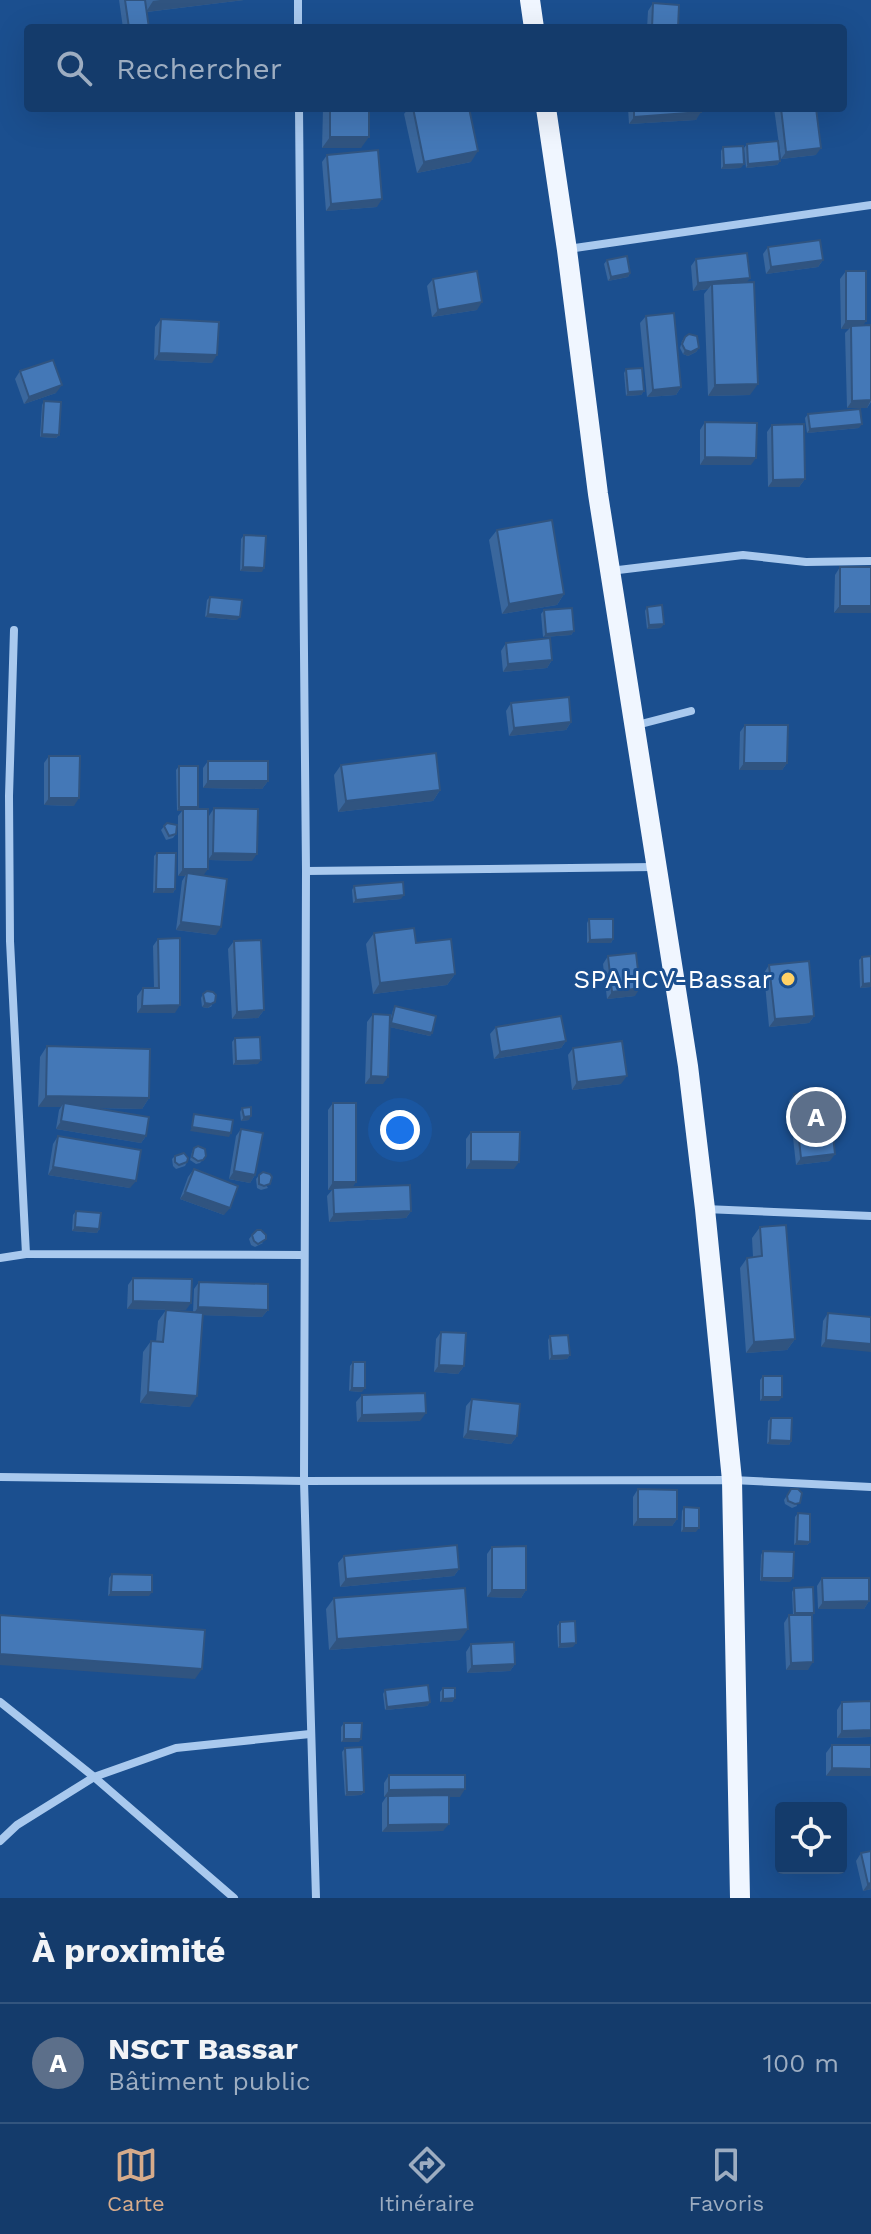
<!DOCTYPE html>
<html lang="fr">
<meta charset="utf-8">
<style>
:root{--surface:#143b6b;--page:#1d4271;--text:#f1f3f6;--muted:#9dadc1;--line:#33557e;--accent:#d6ab8b}
body{margin:0;font-family:"Work Sans",sans-serif;background:var(--page);color:var(--text)}
.controls{position:absolute;right:24px;bottom:24px;display:grid;overflow:hidden;border-radius:8px;box-shadow:0 8px 32px #0002}
.controls button{width:72px;height:72px;display:grid;place-items:center;padding:0;border:0;border-bottom:2px solid var(--line);background:var(--surface);color:var(--text);font:40px sans-serif}
.you{position:absolute;left:400px;top:1130px;width:28px;height:28px;margin:-20px;border:6px solid #fff;border-radius:50%;background:#1a73e8;box-shadow:0 0 0 12px #1a73e833}
.badge{display:grid;place-items:center;width:52px;height:52px;border-radius:50%;background:var(--accent);color:#fff;font-size:26px;font-weight:700}
.pin{position:absolute;translate:-50% -50%;border:4px solid #fff;box-shadow:0 2px 8px #0006}
.list{margin:0;padding:0;list-style:none}
h2{display:flex;justify-content:space-between;align-items:center;height:104px;margin:0;padding:0 32px;font-size:34px}
h2 small{font-size:26px;font-weight:400;color:var(--muted)}
.list li{display:grid;grid-template-columns:52px 1fr auto;gap:24px;align-items:center;box-sizing:border-box;height:120px;padding:0 32px;border-top:2px solid var(--line)}
.list b{display:block;font-size:30px;white-space:nowrap}
.list p{margin:0;font-size:26px;white-space:nowrap;color:var(--muted)}
.list em{font-size:26px;font-style:normal;color:var(--muted)}
.icon{flex:none;width:44px;height:44px;fill:none;stroke:currentColor;stroke-width:2;stroke-linecap:round;stroke-linejoin:round}
.map{position:relative;flex:none;width:871px;height:1898px;overflow:hidden}
.search{position:absolute;background:var(--surface);box-shadow:0 8px 32px #0002;left:24px;right:24px;top:24px;height:88px;display:flex;align-items:center;gap:20px;box-sizing:border-box;padding:0 28px;border-radius:8px;color:var(--muted);font-size:30px}
.sheet{height:224px;background:var(--surface)}
nav{display:flex;justify-content:space-around;align-items:center;box-sizing:border-box;height:112px;border-top:2px solid var(--line);background:var(--surface);font-size:22px;color:var(--muted)}
nav a{display:grid;justify-items:center;gap:4px}
nav .on{color:var(--accent)}
.map>svg:first-child{display:block}
.lines{fill:none;stroke-linecap:round;stroke-linejoin:round}
.street{stroke:#a9c9ee;stroke-width:8}
.primary{stroke:#f0f6ff;stroke-width:20}
.wall{fill:#3a679d}
.shaded-wall{fill:#305480}
.building{fill:#4478b7;stroke:#305480;stroke-width:2}
.poi-dot{fill:#ffd166;stroke:#1b4f8f;stroke-width:3}
.labels{text-anchor:middle;dominant-baseline:central;stroke-width:6;stroke-linejoin:round;paint-order:stroke}
.poi-label{font-size:26px;fill:#fff;stroke:#1b4f8f;text-anchor:end}
</style>
<div class="map">
<svg width="871" height="1898" viewBox="0 0 871 1898">
<rect width="100%" height="100%" fill="#1b4f8f"/>
<g class="lines">
<g class="street">
<polyline points="298,0 298,28"/>
<polyline points="299,108 306,871 304,1481 316,1898"/>
<polyline points="568,249 871,205"/>
<polyline points="610,571 743,555 806,562 871,561"/>
<polyline points="14,630 9,796 10,941 26,1254 303,1255"/>
<polyline points="637,725 691,711"/>
<polyline points="306,871 654,867"/>
<polyline points="705,1209 871,1216"/>
<polyline points="0,1258 26,1254"/>
<polyline points="0,1477 304,1481 732,1480 871,1487"/>
<polyline points="0,1702 94,1777 234,1898"/>
<polyline points="0,1841 17,1825 94,1777 176,1748 310,1734"/>
</g>
<g class="primary">
<polyline points="530,0 534,28"/>
<polyline points="546,108 567,250 598,494 688,1066 705,1209 732,1480 740,1898"/>
</g>
</g>
<g class="wall">
<polygon points="119,0 244,0 147,12 149,28 123,28"/>
<polygon points="653,3 678,28 647,28 648,11"/>
<polygon points="323,108 369,108 361,148 322,148"/>
<polygon points="409,108 469,108 471,162 417,173 404,114"/>
<polygon points="628,108 701,108 696,120 629,124"/>
<polygon points="774,108 816,108 816,155 781,159"/>
<polygon points="747,144 780,161 777,165 746,168 744,148"/>
<polygon points="723,147 741,168 721,169 721,151"/>
<polygon points="327,155 377,207 326,211 322,162"/>
<polygon points="768,247 823,260 818,267 766,274 763,254"/>
<polygon points="696,259 747,282 750,395 708,396 704,294 708,289 693,291 691,266"/>
<polygon points="607,260 630,273 628,277 608,281 604,264"/>
<polygon points="846,271 863,326 871,328 871,402 867,408 847,408 845,333 849,329 841,329 840,279"/>
<polygon points="433,279 477,310 432,317 427,286"/>
<polygon points="646,316 681,387 676,395 647,397 640,323"/>
<polygon points="161,319 212,363 154,360 155,327"/>
<polygon points="685,337 699,348 696,352 688,356 683,354 680,348 682,341"/>
<polygon points="626,369 644,391 641,395 626,396 624,373"/>
<polygon points="20,371 56,393 24,404 15,379"/>
<polygon points="44,401 59,435 56,438 40,437 42,405"/>
<polygon points="808,414 859,428 807,433 805,418"/>
<polygon points="705,422 751,465 700,465 700,430"/>
<polygon points="772,425 805,479 799,487 768,487 767,432"/>
<polygon points="497,530 564,594 557,605 502,614 489,540"/>
<polygon points="244,535 262,572 240,571 241,539"/>
<polygon points="840,567 871,567 834,613 835,575"/>
<polygon points="210,597 237,620 205,617 207,600"/>
<polygon points="647,607 661,628 647,629 645,611"/>
<polygon points="544,610 574,631 571,635 543,637 541,614"/>
<polygon points="506,643 552,660 547,668 503,672 501,651"/>
<polygon points="511,703 571,722 566,730 509,736 506,711"/>
<polygon points="745,725 787,763 782,770 739,770 740,732"/>
<polygon points="49,756 74,806 44,805 44,763"/>
<polygon points="208,761 268,781 262,789 203,788 203,768"/>
<polygon points="341,765 440,790 433,801 338,812 334,775"/>
<polygon points="179,766 198,807 197,809 208,853 209,816 214,808 252,861 208,860 203,876 216,935 176,930 182,881 185,876 178,876 178,816 182,811 177,811 176,770"/>
<polygon points="167,823 176,834 173,838 166,840 161,830"/>
<polygon points="157,853 175,889 173,893 153,893 154,856"/>
<polygon points="354,886 401,899 353,903 352,890"/>
<polygon points="589,919 613,939 611,943 587,943 587,923"/>
<polygon points="374,933 416,943 455,974 447,985 373,994 366,944"/>
<polygon points="158,939 175,1013 137,1013 137,996 143,988 154,988 153,946"/>
<polygon points="234,941 264,1010 258,1018 232,1019 228,949"/>
<polygon points="608,956 635,996 607,999 603,964"/>
<polygon points="862,957 871,987 860,988 859,960"/>
<polygon points="769,965 814,1016 809,1023 769,1027 764,973"/>
<polygon points="203,994 212,1006 208,1008 202,1007 201,998"/>
<polygon points="395,1006 432,1033 430,1036 390,1027 383,1084 365,1084 367,1022 373,1014 390,1020 393,1010"/>
<polygon points="496,1027 566,1041 561,1048 494,1059 490,1034"/>
<polygon points="235,1038 258,1064 233,1065 232,1042"/>
<polygon points="47,1046 149,1098 142,1109 95,1108 146,1136 141,1143 56,1129 59,1110 61,1107 38,1107 40,1057"/>
<polygon points="573,1048 621,1084 572,1090 568,1055"/>
<polygon points="794,1094 830,1161 796,1165 789,1101"/>
<polygon points="333,1103 353,1187 411,1211 406,1218 329,1222 327,1196 332,1190 328,1190 328,1110"/>
<polygon points="242,1108 249,1120 241,1121 240,1112"/>
<polygon points="241,1129 255,1175 250,1183 229,1179 236,1136"/>
<polygon points="471,1132 514,1169 466,1169 466,1139"/>
<polygon points="58,1136 130,1188 48,1175 53,1144"/>
<polygon points="194,1148 206,1156 200,1163 196,1164 190,1160 192,1152"/>
<polygon points="175,1156 187,1162 185,1166 176,1169 173,1166 172,1159"/>
<polygon points="194,1169 224,1215 180,1199 188,1177"/>
<polygon points="259,1175 268,1188 261,1190 257,1188 256,1179"/>
<polygon points="76,1211 99,1229 97,1233 72,1231 73,1215"/>
<polygon points="760,1227 795,1339 787,1350 746,1353 740,1268 747,1258 753,1257 752,1238"/>
<polygon points="252,1235 263,1243 255,1247 251,1245 249,1239"/>
<polygon points="133,1278 186,1310 127,1309 128,1285"/>
<polygon points="199,1282 268,1310 262,1317 203,1315 190,1407 140,1403 143,1352 151,1341 156,1342 158,1321 166,1310 193,1312 194,1289"/>
<polygon points="828,1313 871,1317 821,1347 823,1321"/>
<polygon points="441,1332 464,1366 458,1374 434,1372 436,1339"/>
<polygon points="550,1336 570,1355 567,1359 549,1360 548,1340"/>
<polygon points="353,1362 362,1392 349,1391 350,1366"/>
<polygon points="763,1376 779,1401 760,1401 760,1380"/>
<polygon points="362,1395 420,1421 357,1422 356,1402"/>
<polygon points="472,1399 517,1436 511,1444 463,1438 466,1406"/>
<polygon points="771,1418 791,1441 789,1445 767,1444 768,1421"/>
<polygon points="638,1489 677,1519 672,1526 633,1526 633,1497"/>
<polygon points="791,1489 797,1506 792,1508 785,1504 784,1500"/>
<polygon points="684,1507 696,1532 681,1532 682,1511"/>
<polygon points="798,1513 810,1542 807,1545 794,1545 795,1517"/>
<polygon points="492,1547 526,1590 521,1598 487,1597 487,1554"/>
<polygon points="763,1551 790,1582 760,1581 761,1555"/>
<polygon points="344,1556 459,1569 454,1576 340,1587 338,1563"/>
<polygon points="112,1574 149,1596 108,1596 109,1578"/>
<polygon points="822,1578 869,1601 864,1609 818,1609 817,1586"/>
<polygon points="794,1588 814,1613 812,1616 808,1670 786,1670 784,1623 789,1615 793,1615 792,1592"/>
<polygon points="334,1598 460,1640 329,1650 326,1609"/>
<polygon points="560,1622 573,1647 558,1648 557,1626"/>
<polygon points="471,1644 515,1664 510,1671 467,1673 466,1652"/>
<polygon points="443,1688 455,1698 452,1702 440,1702 440,1692"/>
<polygon points="385,1690 430,1702 427,1706 385,1710 383,1694"/>
<polygon points="871,1701 871,1737 837,1738 837,1710 842,1702"/>
<polygon points="344,1723 359,1742 341,1742 341,1727"/>
<polygon points="832,1745 871,1745 826,1776 826,1753"/>
<polygon points="345,1748 364,1792 361,1795 345,1796 342,1752"/>
<polygon points="389,1775 460,1797 449,1797 443,1831 382,1832 382,1803 386,1797 384,1797 384,1783"/>
<polygon points="871,1851 871,1889 863,1891 856,1861 861,1853"/>
</g>
<g class="shaded-wall">
<polygon points="160,0 244,0 146,12 153,1"/>
<polygon points="701,112 696,120 629,124 634,117"/>
<polygon points="330,137 369,137 361,148 322,148"/>
<polygon points="821,148 816,155 781,159 786,152"/>
<polygon points="478,151 471,162 417,173 424,162"/>
<polygon points="780,161 777,165 746,168 748,164"/>
<polygon points="744,164 741,168 721,169 724,165"/>
<polygon points="382,199 377,207 326,211 331,204"/>
<polygon points="823,260 818,267 766,274 771,267"/>
<polygon points="630,273 628,277 608,281 611,277"/>
<polygon points="750,278 745,285 712,284 708,289 693,291 698,283"/>
<polygon points="482,302 477,310 432,317 438,310"/>
<polygon points="846,321 866,321 861,329 851,326 849,329 841,329"/>
<polygon points="699,348 696,352 688,356 683,354 685,350"/>
<polygon points="159,353 217,355 212,363 154,360"/>
<polygon points="758,384 750,395 708,396 715,385"/>
<polygon points="62,385 56,393 24,404 29,397"/>
<polygon points="681,387 676,395 647,397 653,390"/>
<polygon points="644,391 641,395 626,396 628,392"/>
<polygon points="871,400 867,408 847,408 852,401"/>
<polygon points="862,424 859,428 807,433 810,429"/>
<polygon points="42,434 59,435 56,438 40,437"/>
<polygon points="705,457 756,458 751,465 700,465"/>
<polygon points="805,479 799,487 768,487 773,480"/>
<polygon points="243,567 264,568 262,572 240,571"/>
<polygon points="564,594 557,605 502,614 509,604"/>
<polygon points="840,606 871,606 871,613 834,613"/>
<polygon points="208,614 240,617 237,620 205,617"/>
<polygon points="664,624 661,628 647,629 649,625"/>
<polygon points="574,631 571,635 543,637 546,634"/>
<polygon points="552,660 547,668 503,672 508,664"/>
<polygon points="571,722 566,730 509,736 514,728"/>
<polygon points="744,763 787,763 782,770 739,770"/>
<polygon points="208,781 268,781 262,789 203,788"/>
<polygon points="440,790 433,801 338,812 346,801"/>
<polygon points="49,798 79,798 74,806 44,805"/>
<polygon points="179,807 198,807 195,811 183,809 182,811 177,811"/>
<polygon points="213,853 257,854 252,861 208,860"/>
<polygon points="183,869 208,869 203,876 187,873 185,876 178,876"/>
<polygon points="156,889 175,889 173,893 153,893"/>
<polygon points="404,895 401,899 353,903 356,900"/>
<polygon points="181,922 221,927 216,935 176,930"/>
<polygon points="613,939 611,943 587,943 590,940"/>
<polygon points="455,974 447,985 373,994 380,983"/>
<polygon points="871,983 871,987 860,988 863,984"/>
<polygon points="640,988 635,996 607,999 612,992"/>
<polygon points="215,1002 208,1008 202,1007 205,1003"/>
<polygon points="180,1005 175,1013 137,1013 142,1006"/>
<polygon points="264,1010 258,1018 232,1019 237,1012"/>
<polygon points="814,1016 809,1023 769,1027 775,1019"/>
<polygon points="391,1023 432,1033 430,1036 389,1027"/>
<polygon points="566,1041 561,1048 494,1059 500,1052"/>
<polygon points="261,1060 258,1064 233,1065 236,1061"/>
<polygon points="371,1076 388,1077 383,1084 365,1084"/>
<polygon points="627,1076 621,1084 572,1090 577,1082"/>
<polygon points="46,1096 149,1098 142,1109 63,1107 64,1103 61,1107 38,1107"/>
<polygon points="251,1116 249,1120 241,1121 244,1117"/>
<polygon points="61,1121 146,1136 141,1143 56,1129"/>
<polygon points="192,1127 231,1133 229,1137 190,1131"/>
<polygon points="835,1154 830,1161 796,1165 801,1158"/>
<polygon points="471,1161 519,1162 514,1169 466,1169"/>
<polygon points="53,1167 136,1181 130,1188 48,1175"/>
<polygon points="234,1171 255,1175 250,1183 229,1179"/>
<polygon points="333,1182 356,1182 351,1190 328,1190"/>
<polygon points="185,1192 230,1208 224,1215 180,1199"/>
<polygon points="411,1211 406,1218 329,1222 334,1214"/>
<polygon points="75,1227 99,1229 97,1233 72,1231"/>
<polygon points="133,1301 191,1303 186,1310 127,1309"/>
<polygon points="198,1307 268,1310 262,1317 193,1315"/>
<polygon points="795,1339 787,1350 746,1353 754,1342"/>
<polygon points="826,1340 871,1344 871,1352 821,1347"/>
<polygon points="570,1355 567,1359 549,1360 552,1356"/>
<polygon points="439,1365 464,1366 458,1374 434,1372"/>
<polygon points="352,1388 365,1388 362,1392 349,1391"/>
<polygon points="148,1392 197,1396 190,1407 140,1403"/>
<polygon points="763,1397 782,1397 779,1401 760,1401"/>
<polygon points="426,1413 420,1421 357,1422 362,1415"/>
<polygon points="468,1431 517,1436 511,1444 463,1438"/>
<polygon points="770,1440 791,1441 789,1445 767,1444"/>
<polygon points="638,1519 677,1519 672,1526 633,1526"/>
<polygon points="684,1528 699,1528 696,1532 681,1532"/>
<polygon points="797,1541 810,1542 807,1545 794,1545"/>
<polygon points="459,1569 454,1576 340,1587 346,1579"/>
<polygon points="762,1578 793,1578 790,1582 760,1581"/>
<polygon points="492,1590 526,1590 521,1598 487,1597"/>
<polygon points="111,1592 152,1592 149,1596 108,1596"/>
<polygon points="869,1601 864,1609 818,1609 823,1602"/>
<polygon points="468,1629 460,1640 329,1650 337,1639"/>
<polygon points="576,1643 573,1647 558,1648 560,1644"/>
<polygon points="0,1654 202,1669 195,1679 0,1665"/>
<polygon points="813,1662 808,1670 786,1670 791,1663"/>
<polygon points="515,1664 510,1671 467,1673 472,1666"/>
<polygon points="455,1698 452,1702 440,1702 443,1699"/>
<polygon points="430,1702 427,1706 385,1710 387,1707"/>
<polygon points="871,1730 871,1737 837,1738 842,1731"/>
<polygon points="344,1739 361,1739 359,1742 341,1742"/>
<polygon points="832,1768 871,1769 871,1776 826,1776"/>
<polygon points="465,1789 460,1797 384,1797 389,1790"/>
<polygon points="347,1792 364,1792 361,1795 345,1796"/>
<polygon points="449,1824 443,1831 382,1832 388,1825"/>
<polygon points="871,1883 871,1889 863,1891 868,1884"/>
</g>
<g class="building">
<polygon points="125,0 145,0 149,28 129,28"/>
<polygon points="653,3 679,5 678,28 652,28"/>
<rect x="330" y="108" width="39" height="29"/>
<polygon points="413,108 469,108 478,151 424,162"/>
<polygon points="634,108 701,108 701,112 634,117"/>
<polygon points="781,108 816,108 821,148 786,152"/>
<polygon points="778,141 780,161 748,164 747,144"/>
<polygon points="743,146 744,164 724,165 723,147"/>
<polygon points="378,150 382,199 331,204 327,155"/>
<polygon points="820,240 823,260 771,267 768,247"/>
<polygon points="747,253 750,278 698,283 696,259"/>
<polygon points="627,256 630,273 611,277 607,260"/>
<polygon points="477,271 482,302 438,310 433,279"/>
<rect x="846" y="271" width="20" height="50"/>
<polygon points="754,282 758,384 715,385 712,284"/>
<polygon points="674,313 681,387 653,390 646,316"/>
<polygon points="161,319 219,322 217,355 159,353"/>
<polygon points="871,325 871,400 852,401 851,326"/>
<polygon points="689,334 697,336 699,348 691,352 685,350 682,344 685,337"/>
<polygon points="53,360 62,385 29,397 20,371"/>
<polygon points="642,368 644,391 628,392 626,369"/>
<polygon points="44,401 61,402 59,435 42,434"/>
<polygon points="860,409 862,424 810,429 808,414"/>
<polygon points="705,422 757,423 756,458 705,457"/>
<polygon points="804,424 805,479 773,480 772,425"/>
<polygon points="552,520 564,594 509,604 497,530"/>
<polygon points="244,535 266,536 264,568 243,567"/>
<rect x="840" y="567" width="31" height="39"/>
<polygon points="210,597 242,600 240,617 208,614"/>
<polygon points="662,605 664,624 649,625 647,607"/>
<polygon points="572,608 574,631 546,634 544,610"/>
<polygon points="550,638 552,660 508,664 506,643"/>
<polygon points="569,697 571,722 514,728 511,703"/>
<polygon points="745,725 788,725 787,763 744,763"/>
<polygon points="436,753 440,790 346,801 341,765"/>
<polygon points="49,756 80,756 79,798 49,798"/>
<rect x="208" y="761" width="60" height="20"/>
<rect x="179" y="766" width="19" height="41"/>
<polygon points="214,808 258,809 257,854 213,853"/>
<rect x="183" y="809" width="25" height="60"/>
<polygon points="167,823 177,825 176,834 169,836 164,826"/>
<polygon points="157,853 176,853 175,889 156,889"/>
<polygon points="187,873 227,879 221,927 181,922"/>
<polygon points="403,882 404,895 356,900 354,886"/>
<polygon points="589,919 613,919 613,939 590,940"/>
<polygon points="414,928 416,943 451,939 455,974 380,983 374,933"/>
<polygon points="180,938 180,1005 142,1006 143,988 159,988 158,939"/>
<polygon points="261,940 264,1010 237,1012 234,941"/>
<polygon points="636,953 640,988 612,992 608,956"/>
<polygon points="871,956 871,983 863,984 862,957"/>
<polygon points="809,961 814,1016 775,1019 769,965"/>
<polygon points="207,991 213,992 216,995 215,1002 211,1004 205,1003 203,994"/>
<polygon points="395,1006 436,1016 432,1033 391,1023"/>
<polygon points="373,1014 390,1015 388,1077 371,1076"/>
<polygon points="561,1016 566,1041 500,1052 496,1027"/>
<polygon points="260,1037 261,1060 236,1061 235,1038"/>
<polygon points="622,1041 627,1076 577,1082 573,1048"/>
<polygon points="47,1046 150,1049 149,1098 46,1096"/>
<polygon points="828,1090 835,1154 801,1158 794,1094"/>
<polygon points="64,1103 149,1117 146,1136 61,1121"/>
<rect x="333" y="1103" width="23" height="79"/>
<polygon points="251,1107 251,1116 244,1117 242,1108"/>
<polygon points="194,1114 233,1120 231,1133 192,1127"/>
<polygon points="241,1129 263,1133 255,1175 234,1171"/>
<polygon points="471,1132 520,1132 519,1162 471,1161"/>
<polygon points="58,1136 141,1150 136,1181 53,1167"/>
<polygon points="198,1146 205,1149 206,1156 203,1160 198,1161 192,1157 194,1148"/>
<polygon points="184,1153 188,1158 187,1162 179,1165 175,1162 175,1156"/>
<polygon points="194,1169 238,1186 230,1208 185,1192"/>
<polygon points="263,1172 270,1174 272,1177 270,1184 264,1186 259,1184 259,1175"/>
<polygon points="410,1185 411,1211 334,1214 333,1188"/>
<polygon points="76,1211 101,1213 99,1229 75,1227"/>
<polygon points="786,1225 795,1339 754,1342 747,1258 762,1256 760,1227"/>
<polygon points="257,1230 261,1230 266,1235 266,1239 258,1244 254,1241 252,1235"/>
<polygon points="133,1278 192,1279 191,1303 133,1301"/>
<polygon points="199,1282 268,1284 268,1310 198,1307"/>
<polygon points="166,1310 203,1313 197,1396 148,1392 151,1341 163,1342"/>
<polygon points="828,1313 871,1317 871,1344 826,1340"/>
<polygon points="441,1332 466,1333 464,1366 439,1365"/>
<polygon points="568,1335 570,1355 552,1356 550,1336"/>
<polygon points="353,1362 365,1362 365,1388 352,1388"/>
<rect x="763" y="1376" width="19" height="21"/>
<polygon points="425,1393 426,1413 362,1415 362,1395"/>
<polygon points="472,1399 520,1404 517,1436 468,1431"/>
<polygon points="771,1418 792,1418 791,1441 770,1440"/>
<polygon points="638,1489 677,1490 677,1519 638,1519"/>
<polygon points="791,1489 798,1489 802,1493 800,1503 795,1504 788,1501 787,1496"/>
<polygon points="684,1507 699,1508 699,1528 684,1528"/>
<polygon points="798,1513 810,1514 810,1542 797,1541"/>
<polygon points="457,1545 459,1569 346,1579 344,1556"/>
<polygon points="526,1546 526,1590 492,1590 492,1547"/>
<polygon points="763,1551 794,1552 793,1578 762,1578"/>
<polygon points="112,1574 152,1575 152,1592 111,1592"/>
<polygon points="822,1578 869,1578 869,1601 823,1602"/>
<polygon points="813,1587 814,1613 795,1613 794,1588"/>
<polygon points="465,1588 468,1629 337,1639 334,1598"/>
<polygon points="0,1615 205,1630 202,1669 0,1654"/>
<polygon points="789,1615 812,1615 813,1662 791,1663"/>
<polygon points="575,1621 576,1643 560,1644 560,1622"/>
<polygon points="514,1642 515,1664 472,1666 471,1644"/>
<polygon points="428,1685 430,1702 387,1707 385,1690"/>
<polygon points="443,1688 455,1688 455,1698 443,1699"/>
<polygon points="871,1701 871,1730 842,1731 842,1702"/>
<polygon points="344,1723 362,1723 361,1739 344,1739"/>
<polygon points="832,1745 871,1745 871,1769 832,1768"/>
<polygon points="362,1747 364,1792 347,1792 345,1748"/>
<polygon points="389,1775 465,1775 465,1789 389,1790"/>
<polygon points="449,1795 449,1824 388,1825 388,1796"/>
<polygon points="871,1851 871,1883 868,1884 861,1853"/>
</g>
<circle class="poi-dot" cx="788" cy="979" r="8"/>
<g class="labels">
<g class="poi-label">
<text x="772" y="979">SPAHCV-Bassar</text>
</g>
</g>
</svg>
<div class="controls">
<button><svg class="icon" aria-label="locate" viewBox="0 0 24 24"><circle cx="12" cy="12" r="6"/><path d="M12 2v4M12 18v4M2 12h4M18 12h4"/></svg></button>
</div>
<div class="you"></div>
<div class="pin badge" style="left:816px;top:1117px;background:#5c6f8a">A</div>
<div class="search"><svg class="icon" aria-label="search" viewBox="0 0 24 24"><circle cx="10" cy="10" r="6"/><path d="M15 15l6 6"/></svg>Rechercher</div>
</div>
<section class="sheet">
<h2>À proximité<small></small></h2>
<ul class="list">
<li><span class="badge" style="background:#5c6f8a">A</span><div><b>NSCT Bassar</b><p>Bâtiment public</p></div><em>100 m</em></li>
</ul>
</section>
<nav>
<a class="on"><svg class="icon" aria-label="map" viewBox="0 0 24 24"><path d="M3 6l6-2 6 2 6-2v14l-6 2-6-2-6 2zM9 4v14M15 6v14"/></svg>Carte</a>
<a><svg class="icon" aria-label="directions" viewBox="0 0 24 24"><path d="M12 3l9 9-9 9-9-9zM9 14v-3h6M13 9l2 2-2 2"/></svg>Itinéraire</a>
<a><svg class="icon" aria-label="saved" viewBox="0 0 24 24"><path d="M7 4h10v16l-5-4-5 4z"/></svg>Favoris</a>
</nav>
